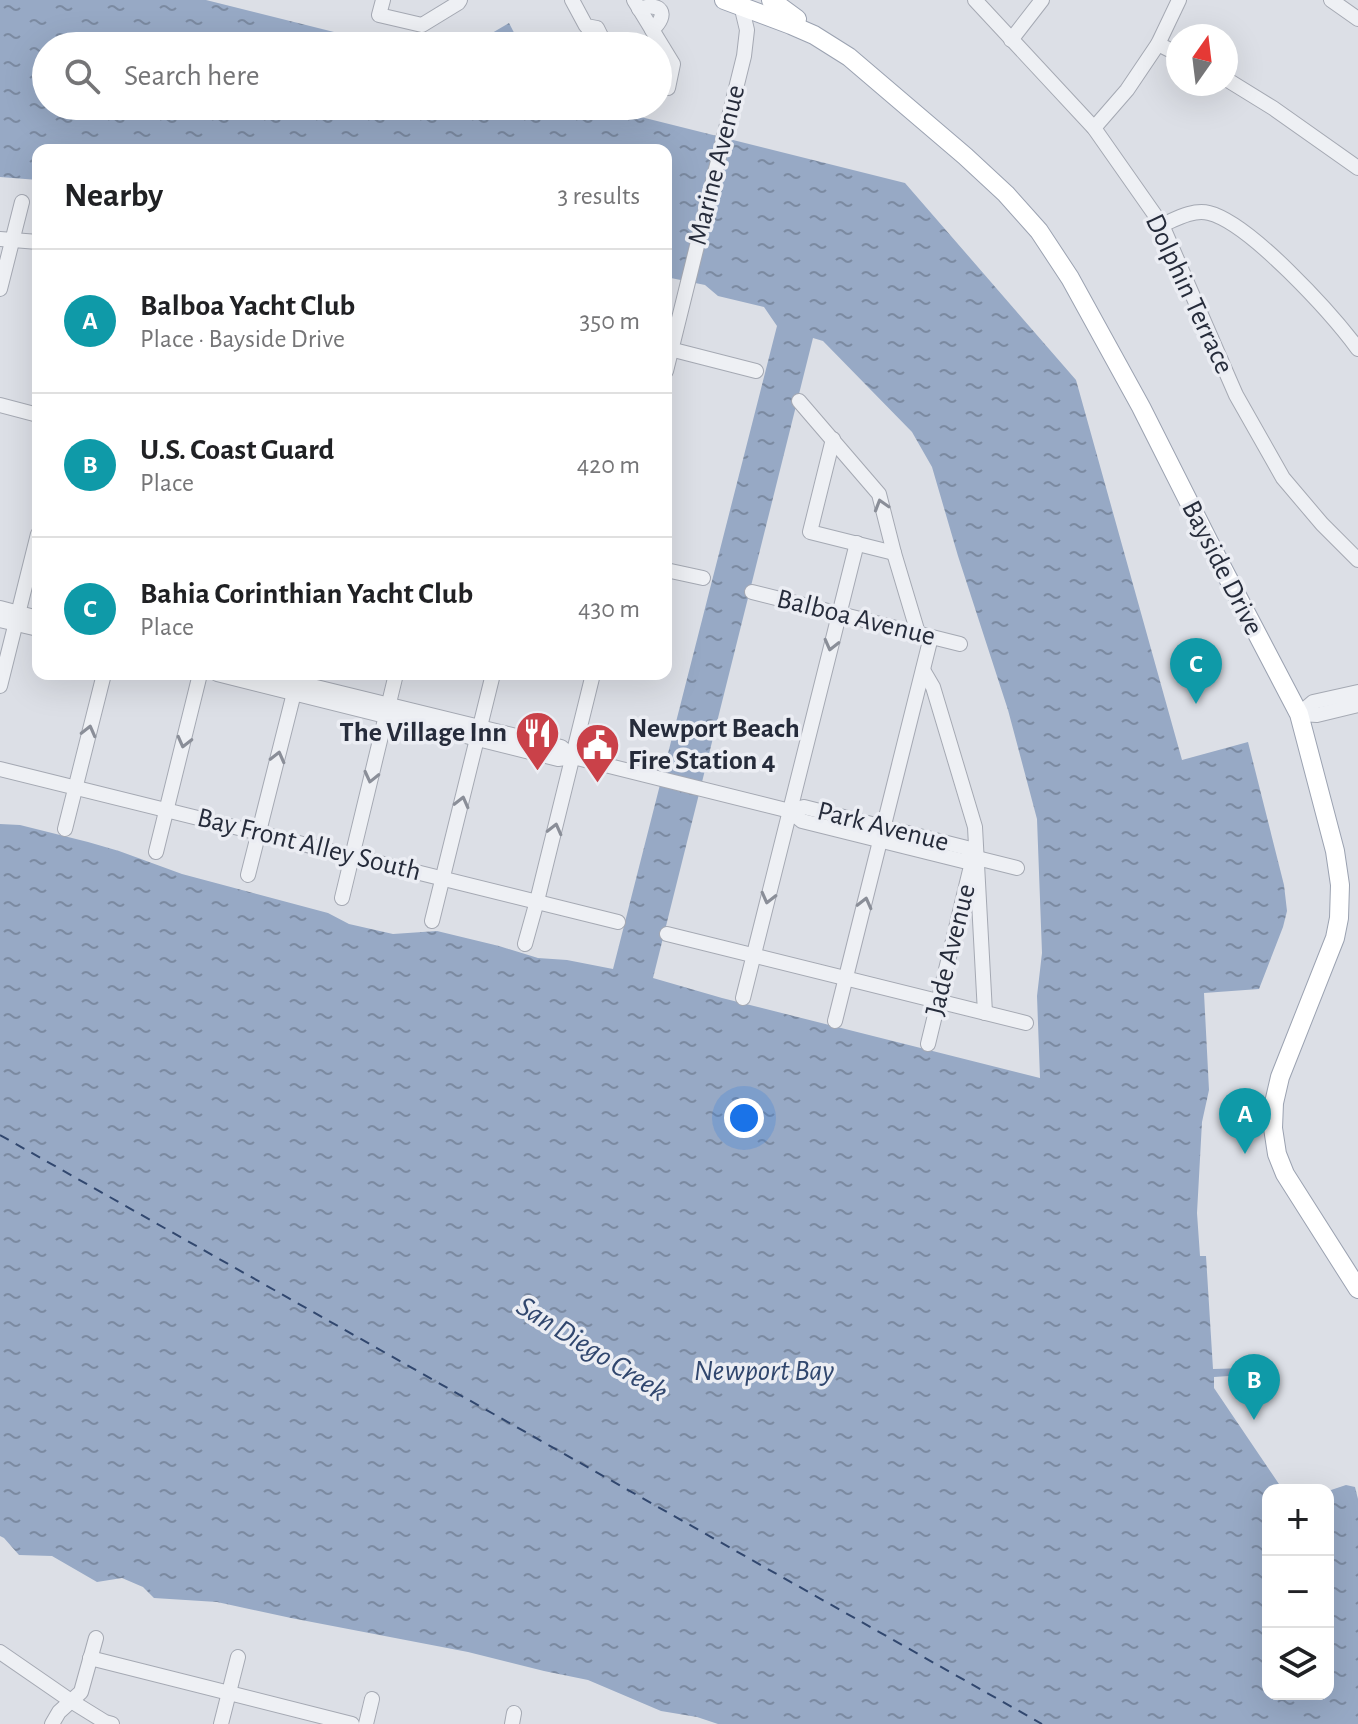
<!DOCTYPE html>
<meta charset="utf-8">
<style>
:root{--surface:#fff;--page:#f2f2f2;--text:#202124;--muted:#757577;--line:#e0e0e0;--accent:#0b8043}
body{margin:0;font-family:"Alegreya Sans",sans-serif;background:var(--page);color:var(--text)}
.controls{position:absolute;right:24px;bottom:24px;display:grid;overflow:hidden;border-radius:16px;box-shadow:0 8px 32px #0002}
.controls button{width:72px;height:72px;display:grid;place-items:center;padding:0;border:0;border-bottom:2px solid var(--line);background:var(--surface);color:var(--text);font:40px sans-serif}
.compass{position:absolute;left:1166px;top:24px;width:72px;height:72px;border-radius:50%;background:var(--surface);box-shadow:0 8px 32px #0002;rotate:14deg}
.you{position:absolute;left:744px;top:1118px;width:28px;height:28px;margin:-20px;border:6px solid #fff;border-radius:50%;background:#1a73e8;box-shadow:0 0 0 12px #1a73e833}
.badge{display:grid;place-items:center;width:52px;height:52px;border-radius:50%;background:var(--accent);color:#fff;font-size:26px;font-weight:700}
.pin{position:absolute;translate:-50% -66px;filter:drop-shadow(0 2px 4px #0008)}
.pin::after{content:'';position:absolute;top:42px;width:28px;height:24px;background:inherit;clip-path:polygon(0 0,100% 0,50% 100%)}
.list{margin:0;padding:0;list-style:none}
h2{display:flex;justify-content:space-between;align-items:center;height:104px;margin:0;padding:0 32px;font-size:34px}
h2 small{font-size:26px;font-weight:400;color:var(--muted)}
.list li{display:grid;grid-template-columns:52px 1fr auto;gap:24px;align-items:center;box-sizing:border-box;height:144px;padding:0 32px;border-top:2px solid var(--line)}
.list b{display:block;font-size:30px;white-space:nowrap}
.list p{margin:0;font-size:26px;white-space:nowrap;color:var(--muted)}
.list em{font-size:26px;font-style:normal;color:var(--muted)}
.icon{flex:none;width:44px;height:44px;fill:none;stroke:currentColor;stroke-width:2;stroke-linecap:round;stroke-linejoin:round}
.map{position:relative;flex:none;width:1358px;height:1724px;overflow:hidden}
.search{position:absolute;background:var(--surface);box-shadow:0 8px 32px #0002;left:32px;top:32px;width:640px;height:88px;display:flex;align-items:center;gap:20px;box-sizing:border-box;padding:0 28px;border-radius:44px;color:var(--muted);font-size:30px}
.panel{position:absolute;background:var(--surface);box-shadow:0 8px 32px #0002;left:32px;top:144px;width:640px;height:536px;border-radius:16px}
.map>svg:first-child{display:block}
.water{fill:url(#water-ripples);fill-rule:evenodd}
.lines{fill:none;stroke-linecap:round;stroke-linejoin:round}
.ferry{stroke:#31476e;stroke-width:2;stroke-dasharray:10 8;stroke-linecap:butt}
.minor-casing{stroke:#a5a9b3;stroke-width:16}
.major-casing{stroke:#9ba2b1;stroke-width:20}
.minor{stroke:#eef0f4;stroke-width:14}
.major{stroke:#fff;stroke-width:18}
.oneway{stroke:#8a8e98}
.labels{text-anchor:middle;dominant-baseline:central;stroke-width:7;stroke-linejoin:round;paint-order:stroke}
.street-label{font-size:28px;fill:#262c3b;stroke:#ebedf3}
.poi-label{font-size:28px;font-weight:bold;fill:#262c3b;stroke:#ebedf3;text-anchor:start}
.water-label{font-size:30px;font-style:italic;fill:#31476e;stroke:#ebedf3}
</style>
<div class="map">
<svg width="1358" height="1724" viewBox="0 0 1358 1724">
<defs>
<pattern id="water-ripples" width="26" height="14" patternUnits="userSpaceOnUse" patternTransform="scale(2)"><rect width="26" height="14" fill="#97a9c5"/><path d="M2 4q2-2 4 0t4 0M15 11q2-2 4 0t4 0" fill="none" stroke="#7b8aa1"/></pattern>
</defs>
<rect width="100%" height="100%" fill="#dcdfe6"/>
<g class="water">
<path d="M0 0H206L358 38 357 46H46V106H597L905 183 1076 380 1182 760 1248 742 1284 885 1287 911 1283 927 1259 989 1204 993 1209 1090 1202 1122 1197 1213 1200 1256H1206L1213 1369 1244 1368V1375L1214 1377V1388L1283 1490H1268V1694H1328V1491L1346 1485 1355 1487 1358 1499V1724H718L697 1717 661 1711 588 1680 544 1671 468 1652 291 1618 217 1602 154 1598 143 1587 122 1578 97 1582 52 1556 19 1555 4 1538 0 1536V824L20 825 88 842 119 851 182 874 328 913 349 924 393 934 437 931 499 946 538 958 567 960 613 969 777 326 764 307 718 296 705 285 666 277V150H38V180L0 177ZM813 338 823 341 912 432 932 467 958 556 1008 710 1037 819 1042 953 1037 996 1040 1078 722 998 653 978Z"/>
<polygon points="509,23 521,46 470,46"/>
</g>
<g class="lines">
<polyline class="ferry" points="0,1135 1042,1724"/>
<defs>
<g id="minor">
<polyline points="383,0 379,15 422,25 458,3 460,0"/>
<polyline points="572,0 586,26 597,28 606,46"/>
<polyline points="634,0 673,64 668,88 658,86"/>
<polyline points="975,0 1094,128 1162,225 1236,395 1283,478 1322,524 1358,560"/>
<polyline points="1331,0 1358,19"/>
<path d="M639 9C661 1 670 14 652 30"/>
<polyline points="1011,40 1042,0"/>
<polyline points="1158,44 1178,54"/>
<polyline points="1226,79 1273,108 1358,168"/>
<polyline points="1094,128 1127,90 1158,44 1179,0"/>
<path d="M1162 225C1176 219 1193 209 1209 213 1250 223 1332 314 1358 349"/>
<polyline points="0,239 38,242"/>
<polyline points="0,289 22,202"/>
<polyline points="666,348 756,371"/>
<polyline points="666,371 744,56 747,30 741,5"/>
<polyline points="799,401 879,494 894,553 918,633"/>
<polyline points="0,405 38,415"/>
<polyline points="833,439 810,532 894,553"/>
<polyline points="666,570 703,578"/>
<polyline points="752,592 960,644"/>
<polyline points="0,608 38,618"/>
<polyline points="0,620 38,629"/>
<polyline points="923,670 933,687 975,827 985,1013"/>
<polyline points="217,674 558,759 573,757 790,811 802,821 963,861 973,857 1017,868"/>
<polyline points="263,674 561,747 573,757"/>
<polyline points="0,686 38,534"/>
<polyline points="1299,714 1313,702 1358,692"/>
<polyline points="1299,714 1317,715 1358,705"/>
<polyline points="0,769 618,922"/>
<polyline points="790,811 804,807 967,848 973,857"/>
<polyline points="65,829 104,674"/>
<polyline points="156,852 200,674"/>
<polyline points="248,875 296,685"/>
<polyline points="342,898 396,674"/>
<polyline points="432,921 493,674"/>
<polyline points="667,934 1026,1023"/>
<polyline points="525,944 537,901 593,674"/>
<polyline points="743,998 857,543"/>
<polyline points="835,1021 931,637"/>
<polyline points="928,1044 972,862"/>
<polyline points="0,1652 71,1701 105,1722 112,1724"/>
<polyline points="90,1658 352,1724"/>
<polyline points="52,1724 59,1712 81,1692 96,1638"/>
<polyline points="221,1724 238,1657"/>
<polyline points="366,1724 372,1699"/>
<polyline points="512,1724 514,1713"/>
</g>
<g id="major">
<polyline points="724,0 791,25 814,35 849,57 965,156 1006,194 1039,231 1070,278 1141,407 1209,542 1299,714 1335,851 1340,885 1339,918 1335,938 1280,1077 1274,1103 1273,1128 1277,1154 1285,1174 1358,1289"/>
<polyline points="771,0 797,19"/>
</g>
</defs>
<use href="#minor" class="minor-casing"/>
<use href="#major" class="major-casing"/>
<use href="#minor" class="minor"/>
<use href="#major" class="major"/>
</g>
<defs><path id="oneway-chevron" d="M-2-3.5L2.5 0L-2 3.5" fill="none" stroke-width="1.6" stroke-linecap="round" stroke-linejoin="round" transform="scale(2)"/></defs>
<g class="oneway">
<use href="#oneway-chevron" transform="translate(881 505) rotate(-107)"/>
<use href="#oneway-chevron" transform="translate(831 645) rotate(104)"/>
<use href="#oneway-chevron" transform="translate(89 731) rotate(-76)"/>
<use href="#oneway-chevron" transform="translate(184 742) rotate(104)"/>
<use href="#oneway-chevron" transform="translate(278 757) rotate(-76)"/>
<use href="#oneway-chevron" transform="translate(371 777) rotate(103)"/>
<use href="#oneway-chevron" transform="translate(462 802) rotate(-76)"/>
<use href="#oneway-chevron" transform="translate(555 829) rotate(-76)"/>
<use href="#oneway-chevron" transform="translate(768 898) rotate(104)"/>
<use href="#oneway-chevron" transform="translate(865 903) rotate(-76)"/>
</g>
<defs>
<symbol id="restaurant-pin" viewBox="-11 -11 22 30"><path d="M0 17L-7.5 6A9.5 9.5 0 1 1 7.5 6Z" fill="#ca4149" stroke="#ebedf3"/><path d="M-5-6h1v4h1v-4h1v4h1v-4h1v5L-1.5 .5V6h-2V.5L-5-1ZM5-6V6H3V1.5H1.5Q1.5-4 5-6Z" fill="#fff"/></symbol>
<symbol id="civic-pin" viewBox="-11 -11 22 30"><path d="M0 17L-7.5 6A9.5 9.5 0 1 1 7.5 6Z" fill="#ca4149" stroke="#ebedf3"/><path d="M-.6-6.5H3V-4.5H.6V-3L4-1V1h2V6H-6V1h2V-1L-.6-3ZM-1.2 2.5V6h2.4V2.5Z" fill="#fff"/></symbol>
</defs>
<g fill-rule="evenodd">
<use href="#restaurant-pin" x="512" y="708" width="51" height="69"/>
<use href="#civic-pin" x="572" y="720" width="51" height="69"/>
</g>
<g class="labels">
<g class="street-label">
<text transform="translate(717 165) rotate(-76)">Marine Avenue</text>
<text transform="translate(1189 294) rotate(65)">Dolphin Terrace</text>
<text transform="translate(1222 568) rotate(63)">Bayside Drive</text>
<text transform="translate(856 618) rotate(14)">Balboa Avenue</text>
<text transform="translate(883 827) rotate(14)">Park Avenue</text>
<text transform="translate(309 845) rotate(14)">Bay Front Alley South</text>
<text transform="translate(951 950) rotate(-76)">Jade Avenue</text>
</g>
<g class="poi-label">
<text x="628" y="729">Newport Beach<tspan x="628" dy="32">Fire Station 4</tspan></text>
<text x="507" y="733" text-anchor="end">The Village Inn</text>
</g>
<g class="water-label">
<text transform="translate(592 1349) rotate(32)">San Diego Creek</text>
<text x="764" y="1371">Newport Bay</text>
</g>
</g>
</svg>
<div class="controls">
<button>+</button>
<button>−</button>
<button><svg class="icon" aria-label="layers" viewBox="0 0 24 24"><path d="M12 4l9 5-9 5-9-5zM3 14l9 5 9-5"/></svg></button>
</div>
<svg class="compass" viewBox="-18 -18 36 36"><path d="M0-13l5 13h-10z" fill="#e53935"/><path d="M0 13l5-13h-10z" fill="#757577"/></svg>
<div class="you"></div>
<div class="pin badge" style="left:1245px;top:1154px;background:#0f9aa8">A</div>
<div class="pin badge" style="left:1254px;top:1420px;background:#0f9aa8">B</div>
<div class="pin badge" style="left:1196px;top:704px;background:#0f9aa8">C</div>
<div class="search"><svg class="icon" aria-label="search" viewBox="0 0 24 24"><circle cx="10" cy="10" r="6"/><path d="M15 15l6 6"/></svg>Search here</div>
<section class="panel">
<h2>Nearby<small>3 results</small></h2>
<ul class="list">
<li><span class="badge" style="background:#0f9aa8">A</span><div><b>Balboa Yacht Club</b><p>Place · Bayside Drive</p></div><em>350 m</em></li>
<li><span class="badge" style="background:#0f9aa8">B</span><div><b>U.S. Coast Guard</b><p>Place</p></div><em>420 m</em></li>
<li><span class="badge" style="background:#0f9aa8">C</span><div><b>Bahia Corinthian Yacht Club</b><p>Place</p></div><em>430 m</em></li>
</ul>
</section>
</div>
